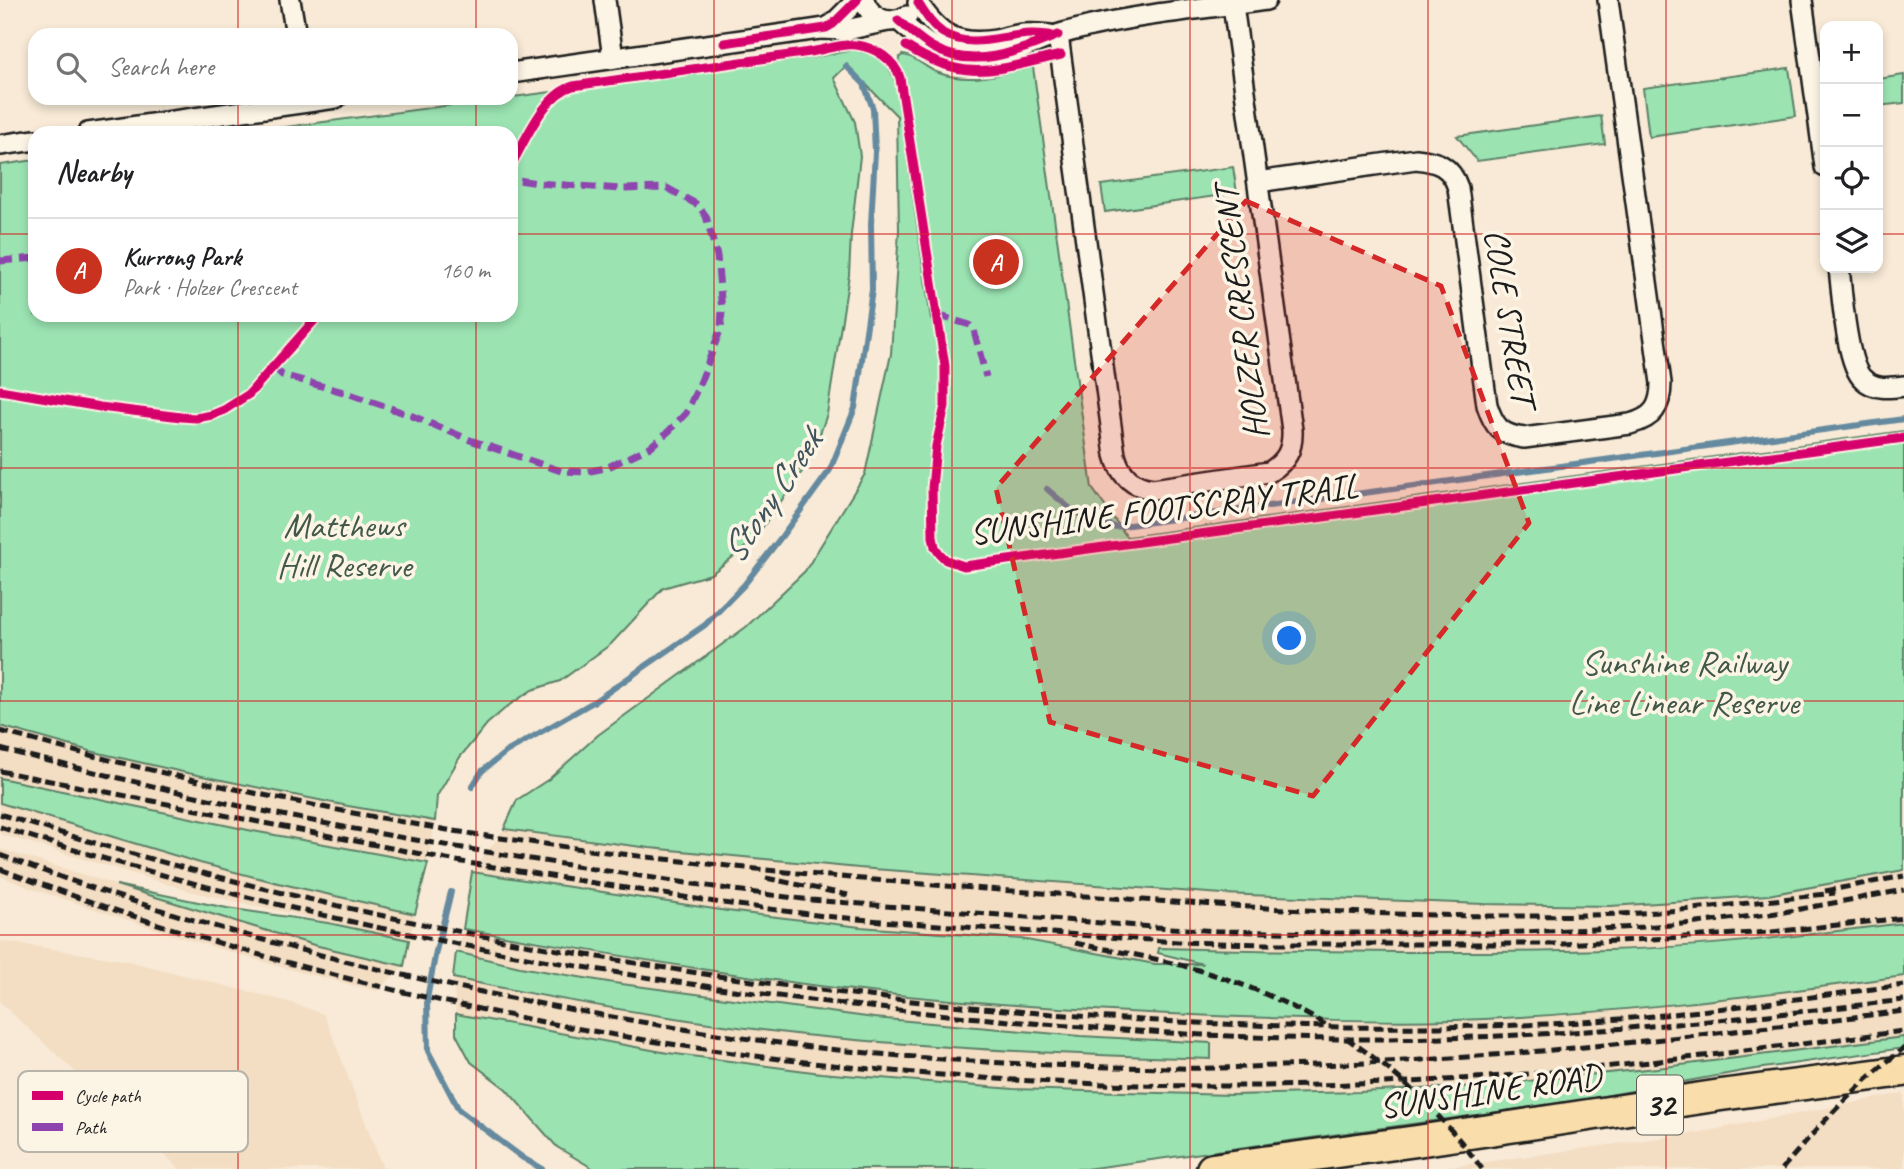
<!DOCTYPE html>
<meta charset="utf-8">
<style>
:root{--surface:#fff;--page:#f6f6f6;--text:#202124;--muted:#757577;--line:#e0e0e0;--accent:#c8321e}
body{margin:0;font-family:Caveat,sans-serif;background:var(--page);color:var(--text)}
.controls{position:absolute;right:21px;top:21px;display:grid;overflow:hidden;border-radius:14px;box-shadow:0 4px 10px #0003}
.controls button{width:63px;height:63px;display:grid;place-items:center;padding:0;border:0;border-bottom:2px solid var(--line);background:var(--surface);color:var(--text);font:35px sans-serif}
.you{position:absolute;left:1290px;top:639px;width:24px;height:24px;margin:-18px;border:5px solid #fff;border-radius:50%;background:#1a73e8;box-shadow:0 0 0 10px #1a73e833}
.badge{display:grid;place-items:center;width:46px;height:46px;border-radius:50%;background:var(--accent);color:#fff;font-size:23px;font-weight:700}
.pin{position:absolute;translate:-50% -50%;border:4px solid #fff;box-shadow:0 2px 7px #0006}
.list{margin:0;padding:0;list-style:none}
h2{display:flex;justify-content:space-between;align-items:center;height:91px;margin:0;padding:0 28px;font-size:30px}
h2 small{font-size:23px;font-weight:400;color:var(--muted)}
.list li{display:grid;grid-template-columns:46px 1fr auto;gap:21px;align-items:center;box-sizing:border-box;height:105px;padding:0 28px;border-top:2px solid var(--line)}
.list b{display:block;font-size:26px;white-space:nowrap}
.list p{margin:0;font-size:23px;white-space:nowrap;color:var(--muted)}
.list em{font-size:23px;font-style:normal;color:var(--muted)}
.icon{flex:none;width:38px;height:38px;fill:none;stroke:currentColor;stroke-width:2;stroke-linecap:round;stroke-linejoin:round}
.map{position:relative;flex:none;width:1904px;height:1169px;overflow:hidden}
.search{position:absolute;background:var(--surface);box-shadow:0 4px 10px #0003;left:28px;top:28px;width:490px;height:77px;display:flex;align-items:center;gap:18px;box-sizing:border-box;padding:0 24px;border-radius:21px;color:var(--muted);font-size:26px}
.panel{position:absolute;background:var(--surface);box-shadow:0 4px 10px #0003;left:28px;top:126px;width:490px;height:196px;border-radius:21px}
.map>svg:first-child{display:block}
.built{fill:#f3ddc3}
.green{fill:#9be4b2;stroke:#5c8067;stroke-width:2}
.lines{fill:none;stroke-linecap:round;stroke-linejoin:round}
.stream{stroke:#658a9f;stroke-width:6}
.minor-casing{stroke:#1c1c1c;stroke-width:24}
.primary-casing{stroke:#1c1c1c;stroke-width:35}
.minor{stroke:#fcf5e5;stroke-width:19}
.primary{stroke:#f9deab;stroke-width:30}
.rail{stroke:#1c1c1c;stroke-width:5;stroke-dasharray:10 5;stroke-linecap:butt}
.quiet{stroke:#8e44ad;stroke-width:7;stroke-dasharray:14 7;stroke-linecap:butt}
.cycleway-casing{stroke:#fcf5e5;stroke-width:13}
.cycleway{stroke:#d6006c;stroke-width:9}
.marked{fill:#d62828;fill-opacity:0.2;stroke:#d62828;stroke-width:5;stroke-dasharray:14 9;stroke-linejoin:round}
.grid{fill:none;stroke:#d62828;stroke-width:2;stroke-opacity:0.55}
.labels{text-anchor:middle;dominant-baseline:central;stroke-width:7;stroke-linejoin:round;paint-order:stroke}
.shield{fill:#fcf5e5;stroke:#5f5d58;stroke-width:2}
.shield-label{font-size:33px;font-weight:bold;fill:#1c1c1c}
.street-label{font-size:35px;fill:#1c1c1c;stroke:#fcf5e5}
.park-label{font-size:35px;fill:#425849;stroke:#fcf5e5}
.water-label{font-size:37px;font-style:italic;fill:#41535d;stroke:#fcf5e5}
.key{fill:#fcf5e5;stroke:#b9b4a9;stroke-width:2}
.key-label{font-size:19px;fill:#1c1c1c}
</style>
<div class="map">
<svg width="1904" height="1169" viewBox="0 0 1904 1169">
<rect width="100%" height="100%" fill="#f8ead6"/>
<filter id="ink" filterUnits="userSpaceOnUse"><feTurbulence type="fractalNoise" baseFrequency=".0143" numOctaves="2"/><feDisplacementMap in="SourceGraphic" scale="14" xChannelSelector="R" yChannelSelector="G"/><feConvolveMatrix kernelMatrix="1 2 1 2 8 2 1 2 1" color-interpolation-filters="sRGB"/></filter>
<g filter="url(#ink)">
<g class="built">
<polygon points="0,726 90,751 178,771 348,806 435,821 428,863 253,831 0,778"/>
<polygon points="0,803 200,863 278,883 415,914 409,940 194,892 0,834"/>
<polygon points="504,829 650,848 859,868 1223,894 1484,904 1610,906 1704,900 1768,895 1904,870 1904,923 1731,942 1610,950 1305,952 1159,948 1155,965 1021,939 860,927 727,911 472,872"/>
<polygon points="0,849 190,908 314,945 404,966 377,991 284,968 180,937 33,889 0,876"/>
<polygon points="463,929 689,966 843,989 983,1003 1129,1013 1260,1018 1346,1021 1455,1020 1610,1011 1740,998 1904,976 1904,1037 1657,1068 1480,1086 1360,1092 1232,1095 1013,1089 821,1073 668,1053 516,1026 456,1014 453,978 543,997 691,1021 804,1035 962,1049 1211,1059 1211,1044 984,1029 874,1018 614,983 520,967 456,952"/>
<polygon points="0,941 128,961 289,1002 323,1014 331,1032 383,1169 180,1169 0,1002"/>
<polygon points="1904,1093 1904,1169 1435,1169 1697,1133"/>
</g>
<g class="green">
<path d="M853 50C875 53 889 61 896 84L931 320 941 322 913 150 905 81 898 65 899 58 902 55C914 55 924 67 936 72 969 85 1001 74 1033 67L1092 488 1127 537 1904 431V870L1768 895 1704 900 1610 906 1484 904 1223 894 859 868 650 848 504 829 517 800 549 779 598 735 746 627 805 571 865 474 891 354 899 230 897 116 847 65 834 78 855 122 860 156 851 234 849 275 827 414 811 459 752 542 711 574 663 588 611 644 560 681 532 690 508 706 487 724 460 757 437 796 435 821 348 806 178 771 90 751 0 726V165L35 160V315H511V133H240L816 57Z"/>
<polygon points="1789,68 1796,116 1649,137 1643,88"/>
<polygon points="1904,75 1904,103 1878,106 1878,79"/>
<polygon points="1601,116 1605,144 1477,161 1457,136"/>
<polygon points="1233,167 1237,193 1105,212 1101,185"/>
<polygon points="0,778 253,831 428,863 415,914 278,883 200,863 0,803"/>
<path d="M472 872 727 911 860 927 1021 939 1155 964H1203L1158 953 1159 948C1309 952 1459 954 1609 950 1708 947 1806 935 1904 923V976C1755 996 1606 1015 1455 1020 1375 1022 1295 1019 1215 1016 1091 1011 967 1004 844 989 717 974 590 950 463 929Z"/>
<polygon points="116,885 227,908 328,923 409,940 404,966 314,945"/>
<path d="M456 952 520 967 614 983 874 1018 1080 1036 1211 1043V1059C1075 1055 939 1049 804 1035 686 1022 569 1002 453 978Z"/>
<polygon points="456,1014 668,1053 821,1073 1013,1089 1232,1095 1360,1092 1480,1086 1657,1068 1904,1037 1904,1048 1749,1070 1571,1102 1086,1169 594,1169 557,1147 506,1089 471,1062 456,1034"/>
</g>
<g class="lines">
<g class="stream">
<polyline points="1047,489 1074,512 1115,527 1904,419"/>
<polyline points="472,787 482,771 506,752 595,701 705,625 744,585 782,536 830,470 855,408 872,290 871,224 875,152 873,109 864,84 846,66"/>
<polyline points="451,892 436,951 427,999 428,1051 459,1110 523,1158 542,1169"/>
</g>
<defs>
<g id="minor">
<polyline points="290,0 296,35"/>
<polyline points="605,0 613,58"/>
<path d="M864 0C871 20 890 26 907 16"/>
<polyline points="1802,0 1825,167"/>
<path d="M918 3C939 35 956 46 996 40 1004 38 1014 35 1023 34 1031 33 1041 34 1050 35"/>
<path d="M898 20C917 36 936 54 962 58 996 63 1028 44 1060 34 1070 31 1080 29 1091 26 1148 13 1208 8 1266 0"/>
<polyline points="820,29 846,30 888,21"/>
<path d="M1058 35 1115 455C1120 475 1133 487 1153 489L1269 472C1286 462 1293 450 1292 430L1233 5"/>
<polyline points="511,73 826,28 833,24 857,0"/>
<polyline points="88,133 336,98"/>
<polyline points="0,145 35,140"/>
<path d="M1258 182 1416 159C1437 161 1451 166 1458 188L1487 405C1494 427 1501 435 1524 438L1630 424C1653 418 1661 407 1661 383L1608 0"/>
<path d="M1839 268C1842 292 1846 364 1863 379 1874 390 1889 388 1904 386"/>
</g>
<polyline id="primary" points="1212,1169 1417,1141 1721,1095 1904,1071"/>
</defs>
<use href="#minor" class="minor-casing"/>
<use href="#primary" class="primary-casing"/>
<use href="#minor" class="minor"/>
<use href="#primary" class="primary"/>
<g class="rail">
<path d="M0 731C117 764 234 790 353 813 393 820 433 828 473 834 657 861 842 879 1028 892 1232 906 1436 923 1641 913 1706 909 1771 900 1835 893"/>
<path d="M0 749C86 770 171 791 258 810 373 834 490 853 607 871 675 881 743 892 811 900L1139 926 1218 931 1333 933H1497L1644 927 1697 923 1784 912 1904 890"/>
<polyline points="0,771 462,862 715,902 824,916 881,921 1178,942 1262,944 1564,944 1772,932 1904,918"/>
<path d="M0 814C215 883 437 932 660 967 953 1014 1251 1036 1548 1024 1667 1018 1786 1000 1904 985"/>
<path d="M0 827C305 924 620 983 938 1014 1086 1029 1235 1040 1383 1039 1558 1038 1731 1020 1904 1000"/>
<path d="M0 855C176 921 358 969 542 1004 631 1021 721 1036 811 1047 932 1061 1056 1067 1179 1068 1211 1069 1243 1067 1276 1066 1486 1062 1695 1036 1904 1011"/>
<path d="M0 869C430 1032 895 1099 1353 1084 1538 1079 1721 1054 1904 1031"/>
<polyline points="766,878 848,895"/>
<polyline points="1825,891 1904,876"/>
<path d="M1075 943C1113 951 1153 957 1191 968 1239 981 1283 1000 1326 1025"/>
<path d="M1346 1038C1399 1073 1445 1118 1482 1169"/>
<path d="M1782 1169C1819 1125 1859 1083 1904 1048"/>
</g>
<g class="quiet">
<polyline points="0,261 35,258"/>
<polyline points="937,315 970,325 974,330 986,377"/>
<polyline points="273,366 282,375 347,393 410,415 470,440 561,471 586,472 606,468 650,447 669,431 686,413 701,381 721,328 722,310 717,256 706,216 698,205 667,188 620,189 538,183 511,179"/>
</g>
<defs>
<g id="cycleway">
<path d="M918 3C925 14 932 26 943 33 968 48 995 38 1020 35 1030 33 1039 34 1049 35"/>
<path d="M898 20C909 30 920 40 932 47 973 71 1019 51 1058 35"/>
<polyline points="724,43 826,28 833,24 857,0"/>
<path d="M906 46C967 85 996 69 1061 55"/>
<path d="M511 165C526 140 543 95 573 86L810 52C825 50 841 43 856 45 875 47 895 60 900 78L945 366V406L936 446 932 488 933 537 935 547 939 553 946 560 964 566 1904 438"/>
<polyline points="0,390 100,407 181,417 196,418 212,415 224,410 249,394 319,315"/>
</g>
</defs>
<use href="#cycleway" class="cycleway-casing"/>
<use href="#cycleway" class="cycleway"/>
</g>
</g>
<path class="marked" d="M1246 201 1441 286 1529 523 1313 796 1050 722 996 488Z"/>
<path class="grid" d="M238 0V35M476 0V35M714 0V1169M952 0V1169M1190 0V1169M1428 0V1169M1666 0V1169M238 98V133M476 98V133M0 234H35M511 234H1825M1878 234H1904M238 315V1169M476 315V1169M0 468H1904M0 701H1904M0 935H1904"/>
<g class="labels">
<rect class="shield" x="1637" y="1075.5" width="46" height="59" rx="5"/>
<g class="shield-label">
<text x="1660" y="1105">32</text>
</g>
<g class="street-label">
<text transform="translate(1241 313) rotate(-97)">HOLZER CRESCENT</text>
<text transform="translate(1510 317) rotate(81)">COLE STREET</text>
<text transform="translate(1164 509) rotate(-7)">SUNSHINE FOOTSCRAY TRAIL</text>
<text transform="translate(1490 1091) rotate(-8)">SUNSHINE ROAD</text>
</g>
<g class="park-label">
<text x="344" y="525">Matthews<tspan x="344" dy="40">Hill Reserve</tspan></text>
<text x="1684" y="662">Sunshine Railway<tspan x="1684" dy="40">Line Linear Reserve</tspan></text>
</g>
<g class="water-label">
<text transform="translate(771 496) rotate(-56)">Stony Creek</text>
</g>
</g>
<rect x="18" y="1071" width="230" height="81" rx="10" class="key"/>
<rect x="32" y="1091" width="31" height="9" fill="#d6006c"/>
<rect x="32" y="1123" width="31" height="8" fill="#8e44ad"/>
<g class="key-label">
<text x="75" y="1102">Cycle path</text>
<text x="75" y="1134">Path</text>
</g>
</svg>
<div class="controls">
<button>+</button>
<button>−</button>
<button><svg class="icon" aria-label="locate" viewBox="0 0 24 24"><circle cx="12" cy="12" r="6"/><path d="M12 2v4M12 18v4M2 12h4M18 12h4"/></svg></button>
<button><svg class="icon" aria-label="layers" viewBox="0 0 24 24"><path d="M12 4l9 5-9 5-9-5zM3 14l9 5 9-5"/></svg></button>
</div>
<div class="you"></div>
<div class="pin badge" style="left:996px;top:262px">A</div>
<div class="search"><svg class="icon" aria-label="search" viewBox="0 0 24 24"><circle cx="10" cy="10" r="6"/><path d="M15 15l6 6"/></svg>Search here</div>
<section class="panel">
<h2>Nearby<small></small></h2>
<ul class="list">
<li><span class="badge">A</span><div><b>Kurrong Park</b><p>Park · Holzer Crescent</p></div><em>160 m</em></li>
</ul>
</section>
</div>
